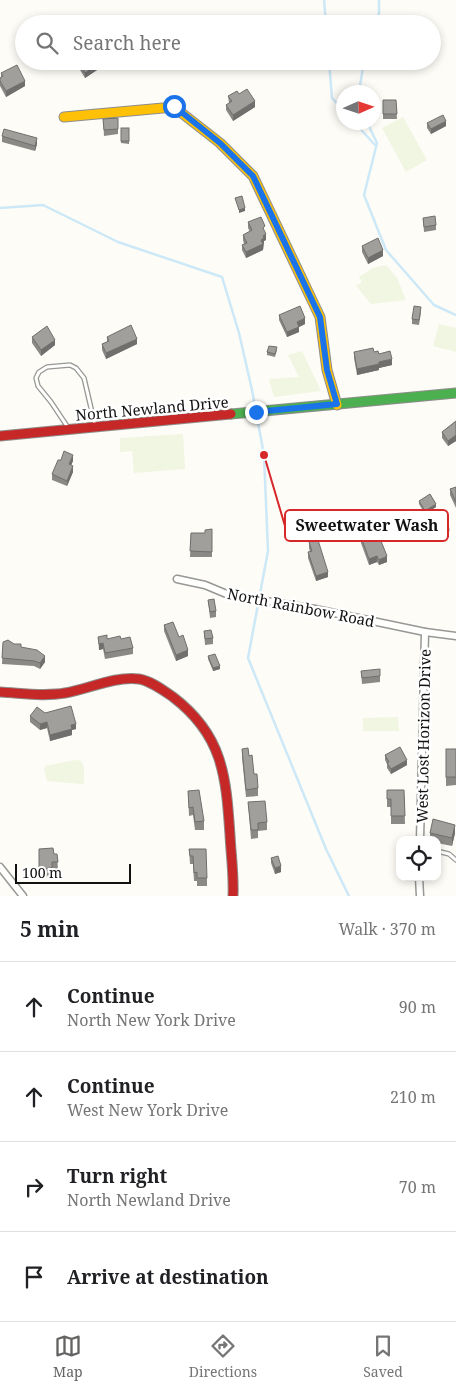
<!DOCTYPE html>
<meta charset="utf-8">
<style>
:root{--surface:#fff;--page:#f6f6f6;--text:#202124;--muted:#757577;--line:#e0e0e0;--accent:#646362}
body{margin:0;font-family:"Noto Serif",serif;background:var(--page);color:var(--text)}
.controls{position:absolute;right:15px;bottom:15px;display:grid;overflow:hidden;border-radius:10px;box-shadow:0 2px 8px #0003}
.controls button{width:45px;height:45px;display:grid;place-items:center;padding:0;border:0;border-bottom:1px solid var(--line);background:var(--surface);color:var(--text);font:25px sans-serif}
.compass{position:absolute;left:336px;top:85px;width:45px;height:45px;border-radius:50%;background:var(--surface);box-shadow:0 2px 8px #0003;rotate:87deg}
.scale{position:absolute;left:15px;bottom:12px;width:116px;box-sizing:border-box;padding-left:5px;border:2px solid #111;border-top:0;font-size:14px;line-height:18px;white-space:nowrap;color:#111;-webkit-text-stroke:4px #fff;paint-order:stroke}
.stop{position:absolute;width:15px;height:15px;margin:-11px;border:4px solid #1a73e8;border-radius:50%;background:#fff}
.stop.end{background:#1a73e8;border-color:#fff;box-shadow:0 1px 5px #0008}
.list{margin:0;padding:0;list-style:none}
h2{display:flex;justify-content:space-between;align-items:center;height:65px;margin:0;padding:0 20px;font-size:21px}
h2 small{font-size:16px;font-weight:400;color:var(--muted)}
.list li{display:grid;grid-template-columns:32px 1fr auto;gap:15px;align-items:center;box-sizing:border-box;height:90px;padding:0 20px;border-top:1px solid var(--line)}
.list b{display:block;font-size:19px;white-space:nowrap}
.list p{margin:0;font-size:16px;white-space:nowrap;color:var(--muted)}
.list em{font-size:16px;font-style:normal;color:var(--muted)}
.icon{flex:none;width:28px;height:28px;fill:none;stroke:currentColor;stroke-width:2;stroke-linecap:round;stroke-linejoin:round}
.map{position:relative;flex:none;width:456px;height:896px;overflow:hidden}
.search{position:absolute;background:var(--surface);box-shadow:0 2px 8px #0003;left:15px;right:15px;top:15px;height:55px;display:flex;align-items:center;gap:12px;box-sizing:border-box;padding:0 18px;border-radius:28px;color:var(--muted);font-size:19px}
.sheet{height:425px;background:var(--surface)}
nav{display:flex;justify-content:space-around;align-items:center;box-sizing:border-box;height:70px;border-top:1px solid var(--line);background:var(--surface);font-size:14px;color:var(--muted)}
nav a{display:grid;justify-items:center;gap:2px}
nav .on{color:var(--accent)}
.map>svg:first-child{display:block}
.pitch{fill:#f0f6e1}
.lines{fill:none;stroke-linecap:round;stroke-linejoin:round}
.stream{stroke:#cde8f7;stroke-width:2.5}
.lane-casing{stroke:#979795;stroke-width:5.5}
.street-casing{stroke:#979795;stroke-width:9}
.fast-casing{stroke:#8e8d8b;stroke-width:11}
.slow-casing{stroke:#8e8d8b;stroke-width:11}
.jam-casing{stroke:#8e8d8b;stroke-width:11}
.lane{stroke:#fffffe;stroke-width:3}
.street{stroke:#fffffe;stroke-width:6}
.fast{stroke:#4caf50;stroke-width:9}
.slow{stroke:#ffc107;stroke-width:9}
.jam{stroke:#c62828;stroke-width:9}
.wall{fill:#8a8986}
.shaded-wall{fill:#716f6d}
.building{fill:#a19f9c;stroke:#716f6d}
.route{stroke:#1a73e8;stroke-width:6}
.labels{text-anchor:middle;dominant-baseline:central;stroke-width:5;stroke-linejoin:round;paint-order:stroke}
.street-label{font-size:15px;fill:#111;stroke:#fff}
.leader{fill:none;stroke:#d62828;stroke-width:2}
.callout-dot{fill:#d62828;stroke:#fff;stroke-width:2}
.callout{fill:#fff;stroke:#d62828;stroke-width:2}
.callout-label{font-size:16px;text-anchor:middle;font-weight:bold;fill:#111}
</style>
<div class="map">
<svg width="456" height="896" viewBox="0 0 456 896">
<rect width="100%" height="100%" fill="#fdfcf7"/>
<g class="pitch">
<polygon points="403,117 427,160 406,172 382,128"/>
<polygon points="386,265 397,278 406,300 371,304 356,286 362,282 359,277 373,268"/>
<polygon points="439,324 456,328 456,352 433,346"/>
<polygon points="302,351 321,391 274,397 269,379 299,377 288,355"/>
<polygon points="183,434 185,469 134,473 132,451 120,452 120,438"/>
<polygon points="398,717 399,731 363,731 363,718"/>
<polygon points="75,760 81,761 84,767 84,783 82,784 47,781 44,769 45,766"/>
</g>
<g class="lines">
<g class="stream">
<polyline points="324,0 326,24"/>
<polyline points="375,24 379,13 379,0"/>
<polyline points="329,61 332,98 344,111"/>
<polyline points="359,92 364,61"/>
<polyline points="354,122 375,145"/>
<polyline points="367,122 377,143 364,195 386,250 434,305 456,315"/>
<polyline points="0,208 43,205 118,242 222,277 239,333 252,390 264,455 268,551 248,658 326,849 349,896"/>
</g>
<defs>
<g id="lane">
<polyline points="69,429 51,402 38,386 36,378 39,372 47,367 70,365 76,368 84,378 95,425"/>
<polyline points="437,851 449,854 456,860"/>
</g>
<g id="street">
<polyline points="177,579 205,585 229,595 315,609 425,632 456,636"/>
<polyline points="420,840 425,632"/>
<polyline points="0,867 23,896"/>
<polyline points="419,877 420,896"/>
</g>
<polyline id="fast" points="231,414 456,393"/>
<polyline id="slow" points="64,117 174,107 220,143 253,176 320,317 327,370 337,405"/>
<g id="jam">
<polyline points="0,436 231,414"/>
<path d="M0 692C21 693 43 697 65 693 89 689 114 676 139 679 151 681 163 690 173 697 223 735 226 776 230 835 231 855 234 876 233 896"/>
</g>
</defs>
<use href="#lane" class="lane-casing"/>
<use href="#street" class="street-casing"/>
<use href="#fast" class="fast-casing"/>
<use href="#slow" class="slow-casing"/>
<use href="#jam" class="jam-casing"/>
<use href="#lane" class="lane"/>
<use href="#street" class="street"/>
<use href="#fast" class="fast"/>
<use href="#slow" class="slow"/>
<use href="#jam" class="jam"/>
</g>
<g class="wall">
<polygon points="77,61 103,61 103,66 85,78 77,65"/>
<polygon points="1,73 25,86 6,97 0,86 0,78 1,78"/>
<polygon points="239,94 255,107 233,121 226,110 226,105 229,103 228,96"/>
<polygon points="383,100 396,100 397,119 383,119"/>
<polygon points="118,118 118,134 104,136 103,119"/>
<polygon points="427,123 446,126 431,134 427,128"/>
<polygon points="121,128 129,128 129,144 121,143"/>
<polygon points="2,136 37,144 35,151 2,142"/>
<polygon points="423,218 436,225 436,230 424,232"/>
<polygon points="248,222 265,232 266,240 264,241 263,250 246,258 242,250 242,245 244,244 243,240 243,235 250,232 248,228"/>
<polygon points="362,246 383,256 368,264 362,252"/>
<polygon points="421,312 419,325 412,324 412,319"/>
<polygon points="279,315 305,324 299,327 299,332 287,337 279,320"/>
<polygon points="32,337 55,345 41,356 32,343"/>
<polygon points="107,337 137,344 106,359 102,350 102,344 107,342"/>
<polygon points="277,350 275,357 267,355 267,352"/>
<polygon points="354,352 374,352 379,354 392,365 379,368 379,370 357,375 354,358"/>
<polygon points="456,421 456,441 448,446 442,438 442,432"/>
<polygon points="73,461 71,465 73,472 67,486 52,480 52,474"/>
<polygon points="456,487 456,508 450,495 450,489"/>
<polygon points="419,501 436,507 425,514 419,504"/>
<polygon points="433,515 449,531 449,537 435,538"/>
<polygon points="212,529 212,557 190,557 191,533 205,533"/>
<polygon points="361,537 387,562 379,565 377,562 369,565 361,543"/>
<polygon points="309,542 328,577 316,581 308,558 308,552 310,552 309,548"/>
<polygon points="208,600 216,611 216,617 210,618"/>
<polygon points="164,625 179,637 188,656 176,661 164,631"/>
<polygon points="204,631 213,638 213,644 205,645"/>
<polygon points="98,637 107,639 121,639 133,648 133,654 105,659 103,649 99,650"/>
<polygon points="3,642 21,647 45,662 40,669 34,666 2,664"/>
<polygon points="208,656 220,669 213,671 208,659"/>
<polygon points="361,671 380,676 380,682 362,684"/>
<polygon points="45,713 76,729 72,730 72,735 50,741 47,728 40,730 30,722 30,716"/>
<polygon points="242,749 249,756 258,788 258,796 246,797 242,757"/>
<polygon points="446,749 456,749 456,785 446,786"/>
<polygon points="385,755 407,765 391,774 387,768 387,764 385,760"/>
<polygon points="387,790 404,790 405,824 391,824 391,807 387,807"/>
<polygon points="188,791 204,821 204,830 195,830 193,815 189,816"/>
<polygon points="248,802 267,822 267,830 258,831 258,838 251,839"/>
<polygon points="430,833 455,833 452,846 437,843 437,840 430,840"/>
<polygon points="39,849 54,854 57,854 58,870 52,871 52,876 39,877"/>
<polygon points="189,849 207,878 207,886 197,886 197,881 194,881 193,864 190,864"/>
<polygon points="271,858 281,872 275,874 271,863"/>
</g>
<g class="shaded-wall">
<polygon points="102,61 103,61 103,66 85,78 85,73"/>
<polygon points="25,81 25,86 6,97 6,91"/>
<polygon points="255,101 255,107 233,121 233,115"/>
<polygon points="446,121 446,126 431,134 431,129"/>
<polygon points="37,138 37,144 35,151 35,146"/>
<polygon points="245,208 245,211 239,213 239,210"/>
<polygon points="266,234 266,240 264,241 263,250 246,258 246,252 261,240 263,236"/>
<polygon points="383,250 383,256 368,264 368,258"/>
<polygon points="305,318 305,324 299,327 299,332 287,337 287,332 297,322"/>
<polygon points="137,339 137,344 106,359 106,353"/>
<polygon points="55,340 55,345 41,356 41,350"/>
<polygon points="392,359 392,365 379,368 379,370 357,375 357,369 379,362"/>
<polygon points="456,435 456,441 448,446 448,441"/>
<polygon points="73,455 73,461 69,470 69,464"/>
<polygon points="73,466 73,472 67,486 67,481"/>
<polygon points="436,504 436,507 425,514 425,511"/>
<polygon points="377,556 377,562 369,565 369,559"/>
<polygon points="387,556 387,562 379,565 379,560"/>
<polygon points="328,572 328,577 316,581 316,576"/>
<polygon points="103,643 103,649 99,650 99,644"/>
<polygon points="188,650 188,656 176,661 176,655"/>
<polygon points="45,656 45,662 40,669 40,663"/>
<polygon points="220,666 220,669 213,671 213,668"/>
<polygon points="47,722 47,728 40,730 40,724"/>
<polygon points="76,724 76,729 72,730 72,735 50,741 50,735 71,725"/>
<polygon points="407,760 407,765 391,774 391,769"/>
<polygon points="455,825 455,833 452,846 452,838"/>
<polygon points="281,866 281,872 275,874 275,868"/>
</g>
<g class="building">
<polygon points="78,61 102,61 85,73"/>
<polygon points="17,65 25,81 6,91 0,81 0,78 3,76 1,73"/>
<polygon points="247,89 255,101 233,115 226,105 232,101 228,96 237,91 239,94"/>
<polygon points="383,100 396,100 397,114 383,114"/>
<polygon points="443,115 446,121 431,129 427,123"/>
<polygon points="118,118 118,129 104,130 103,119"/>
<rect x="121" y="128" width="8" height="13"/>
<polygon points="4,129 37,138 35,146 2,136"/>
<polygon points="242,196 245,208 239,210 235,198"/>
<polygon points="435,216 436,225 424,227 423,218"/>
<polygon points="261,217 265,226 263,228 266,234 263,236 264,238 261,240 263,244 246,252 242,245 247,243 243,235 252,230 248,222"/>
<polygon points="378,238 383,250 368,258 362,246"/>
<polygon points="300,306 305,318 297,322 299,327 287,332 279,315"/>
<polygon points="414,306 421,307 419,320 412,319"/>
<polygon points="131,325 137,339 106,353 102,344 109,341 107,337"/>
<polygon points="47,326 55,340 41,350 32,337"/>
<polygon points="269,346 277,347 275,354 267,352"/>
<polygon points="373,348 374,352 378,351 379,354 390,351 392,359 379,362 379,364 357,369 354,352"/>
<polygon points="456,421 456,435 448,441 442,432"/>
<polygon points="64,451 73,455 69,464 73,466 67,481 52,474 58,460 61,460"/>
<polygon points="456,487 456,502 450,489"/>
<polygon points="430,494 436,504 425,511 419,501"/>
<polygon points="443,514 448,522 449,531 435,533 433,515"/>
<polygon points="212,529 212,552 190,551 191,533 205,533 205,530"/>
<polygon points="377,531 387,556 379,560 377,556 369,559 361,537"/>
<polygon points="318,540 328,572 316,576 308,552 312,551 309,542"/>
<polygon points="214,599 216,611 210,612 208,600"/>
<polygon points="173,622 179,637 183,635 188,650 176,655 164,625"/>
<polygon points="211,630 213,638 205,639 204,631"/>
<polygon points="107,635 107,639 120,636 121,639 130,637 133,648 105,653 103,643 99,644 98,637"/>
<polygon points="8,640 14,644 21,644 21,647 37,650 45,656 40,663 34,661 2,658 3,642"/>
<polygon points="215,654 220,666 213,668 208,656"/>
<polygon points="380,669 380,676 362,678 361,671"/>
<polygon points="71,706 76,724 71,725 72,729 50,735 47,722 40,724 30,716 37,707 45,713"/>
<polygon points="400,747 407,760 391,769 387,763 389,762 385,755"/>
<polygon points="248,748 249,756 252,755 254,774 257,774 258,788 246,790 242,749"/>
<rect x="446" y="749" width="10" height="28"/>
<polygon points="199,790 204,821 195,822 193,807 189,808 188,791"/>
<polygon points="387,790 404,790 405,816 391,816 391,799 387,799"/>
<polygon points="265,801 267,822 258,823 258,830 251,830 248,802"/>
<polygon points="433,819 455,825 452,838 430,833"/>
<polygon points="53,848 54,854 57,854 58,862 52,862 52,868 39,869 39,849"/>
<polygon points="189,849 206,849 207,878 197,878 197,872 194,873 193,856 190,856"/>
<polygon points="278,856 281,866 275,868 271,858"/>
</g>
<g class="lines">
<polyline class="route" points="174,106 220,143 253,176 320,317 327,370 337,404 256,412"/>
</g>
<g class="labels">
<g class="street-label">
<text transform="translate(152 408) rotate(-5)">North Newland Drive</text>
<text transform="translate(301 607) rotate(11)">North Rainbow Road</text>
<text transform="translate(423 736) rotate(-89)">West Lost Horizon Drive</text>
</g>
</g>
<path class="leader" d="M264 455L285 526"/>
<circle class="callout-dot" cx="264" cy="455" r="5"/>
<rect class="callout" x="285" y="510" width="163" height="31" rx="5"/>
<g class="callout-label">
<text x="367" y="531">Sweetwater Wash</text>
</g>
</svg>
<div class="controls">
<button><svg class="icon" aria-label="locate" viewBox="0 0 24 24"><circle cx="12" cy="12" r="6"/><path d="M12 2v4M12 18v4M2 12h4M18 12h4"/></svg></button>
</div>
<svg class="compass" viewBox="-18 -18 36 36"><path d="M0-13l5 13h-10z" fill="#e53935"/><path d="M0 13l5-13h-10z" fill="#757577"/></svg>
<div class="scale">100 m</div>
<div class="stop" style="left:174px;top:106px"></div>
<div class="stop end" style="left:256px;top:412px"></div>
<div class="search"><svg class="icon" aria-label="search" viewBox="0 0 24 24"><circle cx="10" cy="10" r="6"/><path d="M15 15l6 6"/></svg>Search here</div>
</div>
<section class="sheet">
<h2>5 min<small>Walk · 370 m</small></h2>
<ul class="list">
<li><svg class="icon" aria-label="ahead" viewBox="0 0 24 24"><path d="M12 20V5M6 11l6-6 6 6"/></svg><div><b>Continue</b><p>North New York Drive</p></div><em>90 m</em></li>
<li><svg class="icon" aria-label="ahead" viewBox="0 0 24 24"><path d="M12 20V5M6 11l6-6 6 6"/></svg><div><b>Continue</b><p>West New York Drive</p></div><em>210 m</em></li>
<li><svg class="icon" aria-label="right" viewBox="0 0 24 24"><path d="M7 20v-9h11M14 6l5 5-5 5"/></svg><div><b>Turn right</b><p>North Newland Drive</p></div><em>70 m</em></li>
<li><svg class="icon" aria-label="arrive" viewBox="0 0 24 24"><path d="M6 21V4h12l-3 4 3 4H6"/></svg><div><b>Arrive at destination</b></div></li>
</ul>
</section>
<nav>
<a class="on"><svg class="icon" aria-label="map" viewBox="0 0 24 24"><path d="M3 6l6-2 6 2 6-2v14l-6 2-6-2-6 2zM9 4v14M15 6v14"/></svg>Map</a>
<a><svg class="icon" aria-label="directions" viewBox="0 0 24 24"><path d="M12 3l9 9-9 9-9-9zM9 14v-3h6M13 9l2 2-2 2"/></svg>Directions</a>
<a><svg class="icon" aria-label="saved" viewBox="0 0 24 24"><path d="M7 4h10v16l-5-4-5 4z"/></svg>Saved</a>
</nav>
